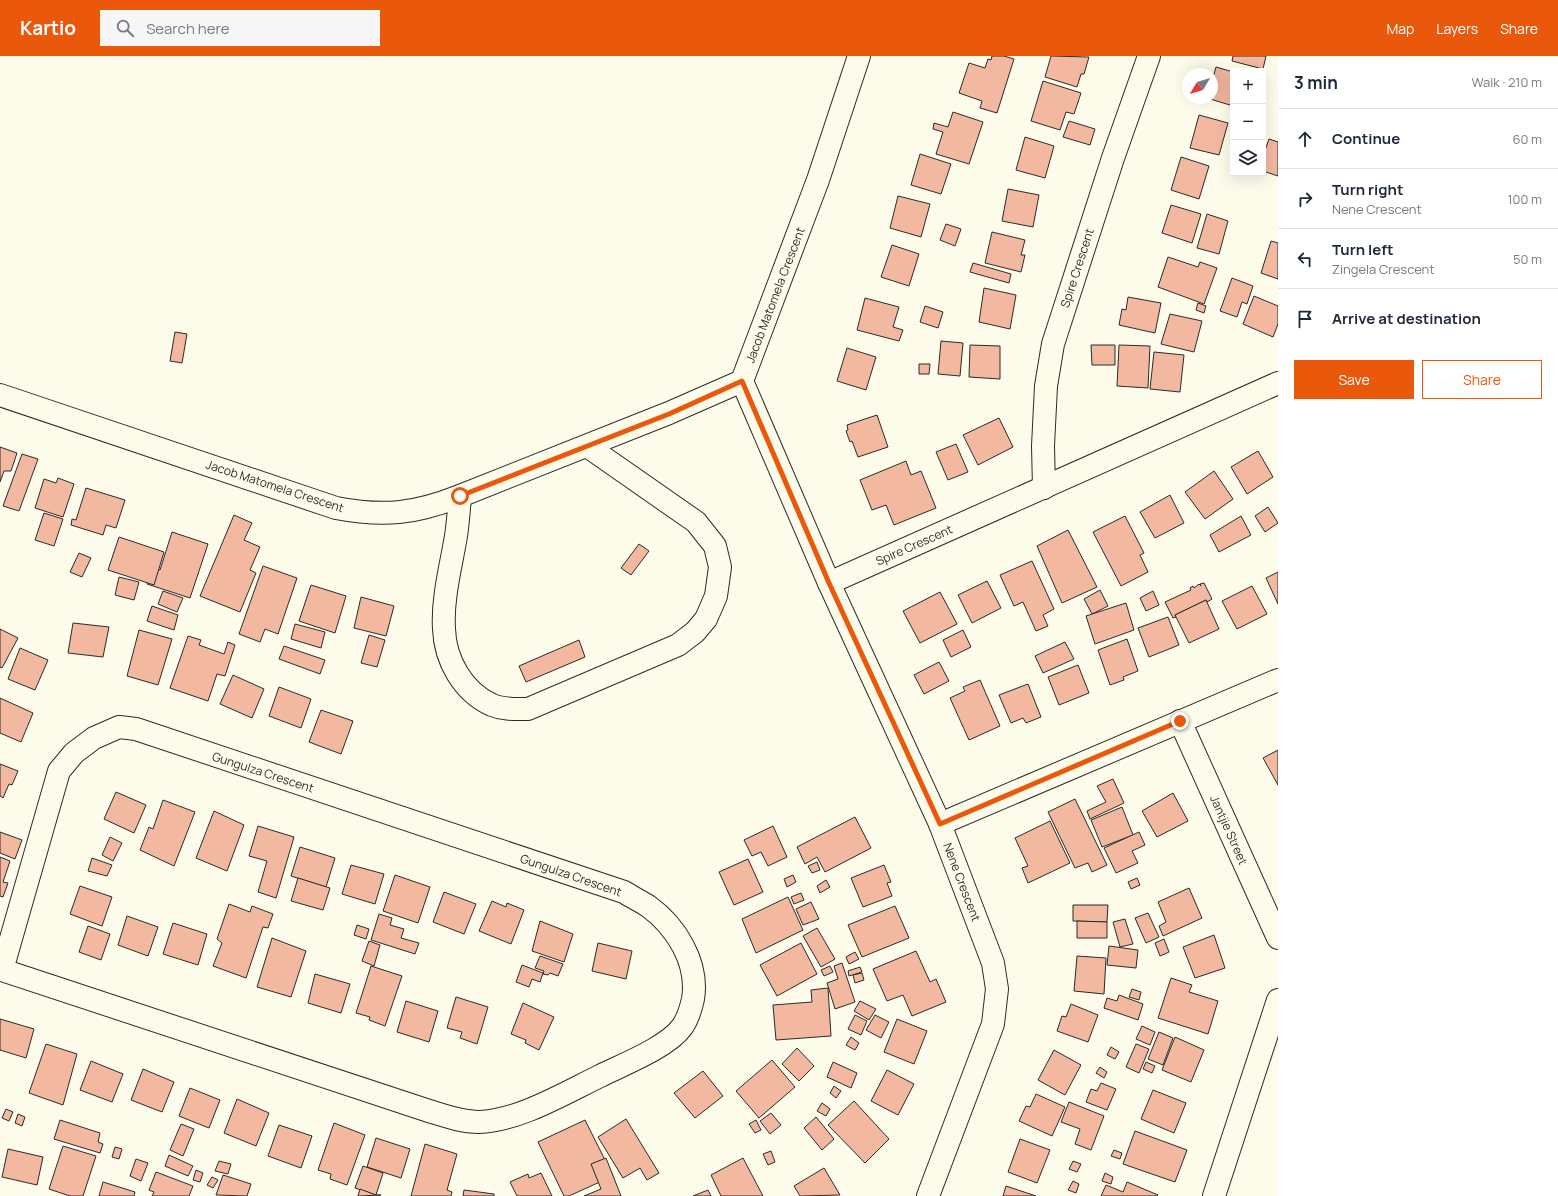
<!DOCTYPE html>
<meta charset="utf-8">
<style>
:root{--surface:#fff;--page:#f6f6f7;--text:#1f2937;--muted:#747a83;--line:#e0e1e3;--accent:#ea580c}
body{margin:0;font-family:Manrope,sans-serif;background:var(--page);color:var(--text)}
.controls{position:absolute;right:12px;top:12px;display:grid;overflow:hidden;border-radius:0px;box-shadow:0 4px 16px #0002}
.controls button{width:36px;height:36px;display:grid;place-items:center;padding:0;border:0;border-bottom:1px solid var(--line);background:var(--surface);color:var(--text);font:20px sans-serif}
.compass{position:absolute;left:1182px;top:12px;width:36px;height:36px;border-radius:50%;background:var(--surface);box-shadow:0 4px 16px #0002;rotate:232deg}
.stop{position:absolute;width:12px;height:12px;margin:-9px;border:3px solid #ea580c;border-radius:50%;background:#fff}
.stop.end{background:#ea580c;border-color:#fff;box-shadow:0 1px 4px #0008}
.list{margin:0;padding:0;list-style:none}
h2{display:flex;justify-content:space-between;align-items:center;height:52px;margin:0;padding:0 16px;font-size:17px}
h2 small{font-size:13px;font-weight:400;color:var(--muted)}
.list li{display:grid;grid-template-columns:26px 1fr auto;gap:12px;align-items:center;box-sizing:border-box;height:60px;padding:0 16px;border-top:1px solid var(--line)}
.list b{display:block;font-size:15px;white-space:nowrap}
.list p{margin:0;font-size:13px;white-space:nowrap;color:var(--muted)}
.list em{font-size:13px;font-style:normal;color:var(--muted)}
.actions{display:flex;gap:8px;padding:12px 16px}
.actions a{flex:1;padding:9px 0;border:1px solid var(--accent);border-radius:0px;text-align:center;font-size:14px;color:var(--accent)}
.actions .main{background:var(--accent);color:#fff}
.icon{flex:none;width:22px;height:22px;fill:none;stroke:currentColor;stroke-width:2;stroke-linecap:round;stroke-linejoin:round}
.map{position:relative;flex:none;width:1278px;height:1140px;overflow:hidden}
header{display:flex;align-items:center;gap:24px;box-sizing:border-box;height:56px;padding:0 20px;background:var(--accent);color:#fff}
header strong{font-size:19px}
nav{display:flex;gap:22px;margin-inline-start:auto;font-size:14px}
.search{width:280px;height:36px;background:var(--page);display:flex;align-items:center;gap:10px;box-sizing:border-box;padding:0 14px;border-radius:0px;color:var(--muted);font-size:15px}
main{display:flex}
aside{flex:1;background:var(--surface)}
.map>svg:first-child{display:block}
.building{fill:#f2b8a0;stroke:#2b2b2b}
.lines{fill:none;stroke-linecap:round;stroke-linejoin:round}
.minor-casing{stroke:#2b2b2b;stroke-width:24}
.minor{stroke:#fdfbea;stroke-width:22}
.route{stroke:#ea580c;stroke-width:5}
.labels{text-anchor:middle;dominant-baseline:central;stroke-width:3;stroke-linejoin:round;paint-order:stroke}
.street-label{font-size:12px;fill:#2b2b2b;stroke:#fdfbea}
</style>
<header>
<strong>Kartio</strong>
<div class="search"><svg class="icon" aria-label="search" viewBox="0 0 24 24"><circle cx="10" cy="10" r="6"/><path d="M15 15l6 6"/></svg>Search here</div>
<nav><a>Map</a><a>Layers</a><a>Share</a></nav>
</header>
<main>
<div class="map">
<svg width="1278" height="1140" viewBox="0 0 1278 1140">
<rect width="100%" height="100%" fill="#fdfbea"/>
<g class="building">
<polygon points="992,0 1004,0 1014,3 997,57 980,52 982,45 959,37 969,7 985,12 988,3 991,4"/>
<polygon points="1051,0 1089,1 1084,18 1081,18 1077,31 1045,21"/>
<polygon points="1233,0 1266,0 1263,13 1232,5"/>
<polygon points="1216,11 1233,16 1233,50 1207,42 1212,42 1212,25"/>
<polygon points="1043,25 1081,37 1074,58 1066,56 1060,74 1031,65"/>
<polygon points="953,56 983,66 969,108 936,98 943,76 933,73 934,67 948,71"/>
<polygon points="1199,59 1228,67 1219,99 1190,92"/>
<polygon points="1069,65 1095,73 1090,89 1063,81"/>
<polygon points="1025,81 1054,90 1045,122 1016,114"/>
<polygon points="1269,83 1278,86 1278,120 1263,115 1263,100"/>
<polygon points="920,98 951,108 941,138 911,129"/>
<polygon points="1181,101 1209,110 1199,143 1171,134"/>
<polygon points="1008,133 1039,139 1033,171 1002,165"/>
<polygon points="898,140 930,148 921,181 890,172"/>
<polygon points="1171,149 1201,158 1192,187 1162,177"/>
<polygon points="1207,158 1228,165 1219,198 1197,192"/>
<polygon points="946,168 961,173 955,190 940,184"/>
<polygon points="992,176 1025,184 1021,199 1025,199 1021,216 985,207"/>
<polygon points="1271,185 1278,187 1278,223 1261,217"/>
<polygon points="892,189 919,198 909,230 881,221"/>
<polygon points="1168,201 1198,211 1200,206 1217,212 1204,248 1158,231"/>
<polygon points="973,207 1011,218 1009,227 970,216"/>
<polygon points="1232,222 1253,230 1247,248 1242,246 1237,261 1220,255"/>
<polygon points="984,232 1016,239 1010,273 979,266"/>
<polygon points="1254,240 1278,250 1278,268 1273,281 1243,268"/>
<polygon points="1128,241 1161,247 1155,277 1119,269 1122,253 1126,254"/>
<polygon points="865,242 899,251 893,271 903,274 899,285 857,274"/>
<polygon points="1198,247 1206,250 1204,257 1196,254"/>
<polygon points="925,250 943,256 938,272 920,266"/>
<polygon points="1170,258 1202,265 1194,296 1161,288"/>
<polygon points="175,276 187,278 182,307 170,305"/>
<polygon points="941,285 963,287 960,320 938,318"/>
<polygon points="970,289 1000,290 1000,323 969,321"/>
<polygon points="1091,289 1115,289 1115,309 1092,309"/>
<polygon points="1119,289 1150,290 1148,332 1117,330"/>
<polygon points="847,292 876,301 866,334 837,325"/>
<polygon points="1154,296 1184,299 1180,336 1150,333"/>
<polygon points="919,308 930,308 929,318 919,318"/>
<polygon points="877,359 888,391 858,401 852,385 850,386 846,375 848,374 847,369"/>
<polygon points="999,362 1013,391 978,409 963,379"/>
<polygon points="956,388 968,416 948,424 936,396"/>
<polygon points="0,391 17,397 11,415 4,415 0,426"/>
<polygon points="1258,395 1273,421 1247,438 1231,411"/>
<polygon points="22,398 38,403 19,455 3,450"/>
<polygon points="906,405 911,419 921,415 936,452 894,469 886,449 872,454 860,424"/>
<polygon points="1214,415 1233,443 1205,463 1185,436"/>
<polygon points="58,422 74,428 63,461 35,452 44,423 56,427"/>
<polygon points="86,432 125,444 116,472 106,469 103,479 71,469 72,463 76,464"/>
<polygon points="1170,439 1184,467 1155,482 1140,456"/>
<polygon points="1268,451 1278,467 1265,476 1255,460"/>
<polygon points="44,457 63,463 54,490 35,484"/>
<polygon points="234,459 252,467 244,484 260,491 250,514 256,517 240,556 200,540"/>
<polygon points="1125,460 1144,497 1140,499 1148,516 1121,530 1093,476"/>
<polygon points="1241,460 1251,479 1219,496 1210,479"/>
<polygon points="1068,474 1097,531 1062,547 1037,490"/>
<polygon points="172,476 208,488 190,542 147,528 153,512 160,514"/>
<polygon points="119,481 164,496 154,529 108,514"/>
<polygon points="639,488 649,495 631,519 621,512"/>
<polygon points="79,497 91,502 82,521 70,516"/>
<polygon points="1032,505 1054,553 1043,559 1048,570 1036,575 1023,546 1014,550 1000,519"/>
<polygon points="263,510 297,522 278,578 265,573 260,586 239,578"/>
<polygon points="1278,516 1278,548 1266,522"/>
<polygon points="119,521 139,526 134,544 115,539"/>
<polygon points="987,525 1001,552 972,567 958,539"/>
<polygon points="1204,527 1212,543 1207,546 1206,544 1175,559 1176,561 1173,562 1165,546 1191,534 1190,532 1193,530 1194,532 1199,528 1201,530 1200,528"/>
<polygon points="311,529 346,540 335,577 299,565"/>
<polygon points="1252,530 1267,558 1237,573 1222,545"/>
<polygon points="1100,534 1108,550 1092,558 1084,543"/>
<polygon points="163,535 183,542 177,556 158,548"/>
<polygon points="1153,535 1159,549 1146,555 1140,542"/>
<polygon points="940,536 957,568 920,587 903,555"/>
<polygon points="361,541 394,550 386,580 354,572"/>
<polygon points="1206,544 1219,573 1189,587 1175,559"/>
<polygon points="1126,547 1134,574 1095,588 1086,560"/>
<polygon points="152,550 178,559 174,574 147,565"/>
<polygon points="1168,561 1179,589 1149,601 1138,572"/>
<polygon points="73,567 109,571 103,601 68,597"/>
<polygon points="295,568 325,576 321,592 291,583"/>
<polygon points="0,573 18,582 2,612 0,611"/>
<polygon points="139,574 172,583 158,629 127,620"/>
<polygon points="963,574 971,591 951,601 943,584"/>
<polygon points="369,579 385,584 377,611 361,607"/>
<polygon points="188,580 201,584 199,589 224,598 228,586 235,589 225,620 217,618 208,645 170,632"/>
<polygon points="1127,583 1138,615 1123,621 1124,624 1110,629 1098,594"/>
<polygon points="579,584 585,601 526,626 519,610"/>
<polygon points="1065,586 1074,603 1043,617 1035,600"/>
<polygon points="284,590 325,604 320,618 279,603"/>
<polygon points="20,592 48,604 35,634 8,623"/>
<polygon points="939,606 949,625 924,638 914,619"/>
<polygon points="1078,609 1089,637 1059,649 1048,621"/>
<polygon points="233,619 264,633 252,662 220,648"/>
<polygon points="980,624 1000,670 969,684 950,642 965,635 963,631"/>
<polygon points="1028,628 1041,661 1026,667 1023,662 1011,667 999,639"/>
<polygon points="279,631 311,643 301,672 269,660"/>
<polygon points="0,642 33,657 21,686 0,677"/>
<polygon points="321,654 353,665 341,698 309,686"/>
<polygon points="1278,694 1278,729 1263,702"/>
<polygon points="0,708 18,715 12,729 9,728 3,742 0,740"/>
<polygon points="1113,723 1124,747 1090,763 1087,755 1106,746 1097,730"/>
<polygon points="116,736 146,749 134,777 104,763"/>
<polygon points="1173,737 1188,765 1157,781 1142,755"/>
<polygon points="1075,743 1107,809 1092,816 1088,807 1075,812 1048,756"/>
<polygon points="163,744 195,756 174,810 140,794 149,771 153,773"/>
<polygon points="1122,751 1133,779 1102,791 1091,764"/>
<polygon points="214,755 244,769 227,815 196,802"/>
<polygon points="855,761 871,792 825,816 817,801 805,808 797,791"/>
<polygon points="1050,765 1070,807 1028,827 1022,812 1028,810 1015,782"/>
<polygon points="258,770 294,781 276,842 258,836 267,805 249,800"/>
<polygon points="773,770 787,801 768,810 761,796 752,800 744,784"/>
<polygon points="0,776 22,784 15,803 0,797"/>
<polygon points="1139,776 1145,789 1132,795 1138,807 1116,817 1104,792"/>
<polygon points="110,781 122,787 113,805 102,799"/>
<polygon points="300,791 335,802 326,831 291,820"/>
<polygon points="0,801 10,805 3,826 8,827 3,841 0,840"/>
<polygon points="92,802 112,809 107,820 88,815"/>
<polygon points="748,803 763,836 734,849 719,816"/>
<polygon points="817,806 820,814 812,817 808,810"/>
<polygon points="351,809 384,818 375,848 342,838"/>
<polygon points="884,809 891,826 887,827 892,840 863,851 851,822"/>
<polygon points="395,819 430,831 418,867 383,855"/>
<polygon points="793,819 796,826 787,831 784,823"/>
<polygon points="298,822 330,832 323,854 291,845"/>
<polygon points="1137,822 1140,829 1131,833 1128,826"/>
<polygon points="826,824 830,831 820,837 817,830"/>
<polygon points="80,830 112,841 102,870 70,858"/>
<polygon points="1189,832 1202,862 1163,880 1159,870 1166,866 1158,846"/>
<polygon points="444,836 476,848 464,878 433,866"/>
<polygon points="801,837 804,844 794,848 791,841"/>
<polygon points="788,841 803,874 756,897 742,863"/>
<polygon points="492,845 506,851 507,847 524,854 511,888 479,875"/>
<polygon points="811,846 819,863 803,869 796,853"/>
<polygon points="229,848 250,856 252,850 273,858 268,872 263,871 246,922 213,910 222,887 217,883"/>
<polygon points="1073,849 1108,849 1107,866 1073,865"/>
<polygon points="895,850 909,882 862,901 848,869"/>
<polygon points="1148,857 1159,881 1146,887 1135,862"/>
<polygon points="379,858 392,862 390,869 404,873 401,882 419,887 415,898 371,884"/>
<polygon points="127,860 158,871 148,900 118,889"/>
<polygon points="1125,863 1133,888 1120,891 1113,866"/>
<polygon points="540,865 573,878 564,906 532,895"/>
<polygon points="1077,865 1107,866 1107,882 1077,882"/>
<polygon points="173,867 207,878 198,909 163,898"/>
<polygon points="357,869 369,873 366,883 354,879"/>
<polygon points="88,870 110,878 101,904 79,896"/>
<polygon points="817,872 835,903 821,911 803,880"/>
<polygon points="1214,879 1225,912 1195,922 1183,891"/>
<polygon points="272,882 306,895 291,941 257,931"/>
<polygon points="1164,883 1169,896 1160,900 1155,887"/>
<polygon points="369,885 380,889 374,910 362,905"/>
<polygon points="598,887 632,895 626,923 592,915"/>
<polygon points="801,887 817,918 777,940 760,909"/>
<polygon points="1109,890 1138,894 1136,912 1107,909"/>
<polygon points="916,895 930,926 936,923 946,946 912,960 903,939 887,945 873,913"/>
<polygon points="855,896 859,903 849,908 846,901"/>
<polygon points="540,900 563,908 558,920 550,917 548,919 543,918 544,915 535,912"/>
<polygon points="1077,900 1106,902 1104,938 1074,935"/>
<polygon points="842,907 855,946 835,953 827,927 838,923 834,910"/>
<polygon points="522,909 543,917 540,926 532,923 529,931 516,926"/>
<polygon points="371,910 402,920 385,970 369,964 370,961 356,957"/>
<polygon points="830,910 833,916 824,920 821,914"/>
<polygon points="860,911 862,916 849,920 848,915"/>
<polygon points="862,917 864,924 855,927 853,919"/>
<polygon points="315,918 350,928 341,957 308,947"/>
<polygon points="1171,922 1192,929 1189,936 1218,945 1208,978 1158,962"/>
<polygon points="828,932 831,980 776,984 773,949 812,946 811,934"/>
<polygon points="1132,933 1141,936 1139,944 1129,941"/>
<polygon points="1119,939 1143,948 1138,964 1104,952 1107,942 1117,945"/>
<polygon points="456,941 488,951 477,988 460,982 462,976 447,972"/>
<polygon points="406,945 438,955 429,986 397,976"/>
<polygon points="860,945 876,953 869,964 854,955"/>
<polygon points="523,947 554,961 539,994 525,987 526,984 511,978"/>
<polygon points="1071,948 1098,959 1088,986 1057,975 1062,960 1066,961"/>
<polygon points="855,959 867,965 861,979 848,973"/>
<polygon points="875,959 889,966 881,982 866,974"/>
<polygon points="0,963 34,973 26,1002 0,994"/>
<polygon points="897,963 927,975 914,1008 884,996"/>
<polygon points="1142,970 1155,976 1150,989 1136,983"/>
<polygon points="1159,976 1173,982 1163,1009 1148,1003"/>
<polygon points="851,981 859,987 855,994 846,989"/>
<polygon points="1175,981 1204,994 1191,1026 1162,1014"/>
<polygon points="46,988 77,998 63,1049 29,1037"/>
<polygon points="1136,988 1149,993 1139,1017 1126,1011"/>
<polygon points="1111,991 1119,996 1115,1003 1107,999"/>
<polygon points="797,992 814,1010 799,1025 782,1008"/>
<polygon points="1054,994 1081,1009 1065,1039 1038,1024"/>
<polygon points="772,1004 795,1031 759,1062 736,1035"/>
<polygon points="91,1005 123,1018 112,1046 80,1034"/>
<polygon points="833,1006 857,1017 851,1032 827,1021"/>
<polygon points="1146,1006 1155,1010 1152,1017 1143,1013"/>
<polygon points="1100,1011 1107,1016 1104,1022 1096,1017"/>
<polygon points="143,1013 174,1026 162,1056 131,1044"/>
<polygon points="887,1014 914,1028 898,1059 871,1045"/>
<polygon points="703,1015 723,1040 695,1062 674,1037"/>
<polygon points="1101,1027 1116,1033 1107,1054 1086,1046 1091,1033 1097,1035"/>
<polygon points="834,1030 841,1035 836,1042 830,1037"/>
<polygon points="190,1032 220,1044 209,1072 179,1060"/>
<polygon points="1153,1034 1186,1047 1174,1077 1141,1063"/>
<polygon points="1036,1038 1065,1051 1052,1080 1019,1065 1026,1050 1030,1051"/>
<polygon points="237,1043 269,1057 256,1090 224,1077"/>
<polygon points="854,1045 889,1083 865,1107 828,1069"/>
<polygon points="1069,1046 1104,1060 1091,1094 1075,1088 1080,1073 1061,1066"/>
<polygon points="822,1047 830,1053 826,1060 817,1055"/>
<polygon points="6,1053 13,1056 9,1065 2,1062"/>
<polygon points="771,1057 781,1069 770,1078 760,1065"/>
<polygon points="18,1058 25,1061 22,1070 15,1067"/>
<polygon points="816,1061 834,1083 822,1094 804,1072"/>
<polygon points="626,1063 659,1117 647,1124 640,1112 623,1122 598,1081"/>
<polygon points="60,1064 100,1077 98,1086 103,1088 100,1097 54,1083"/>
<polygon points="585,1064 613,1120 569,1140 564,1140 538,1086"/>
<polygon points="756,1064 761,1074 755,1077 749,1068"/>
<polygon points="334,1067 365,1079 347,1129 330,1123 331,1118 318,1114"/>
<polygon points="181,1068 194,1073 183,1100 170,1094"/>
<polygon points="279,1069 312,1080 301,1112 268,1100"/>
<polygon points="1135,1075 1187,1094 1175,1126 1123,1108"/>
<polygon points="376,1082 410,1093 401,1122 367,1111"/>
<polygon points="1020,1083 1050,1094 1037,1127 1008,1116"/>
<polygon points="425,1088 457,1098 447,1134 452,1136 451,1140 411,1140"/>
<polygon points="63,1090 96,1100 83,1140 70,1140 49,1133"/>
<polygon points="115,1091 122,1093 119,1103 112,1101"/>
<polygon points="8,1093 43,1101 37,1129 2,1121"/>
<polygon points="1114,1094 1122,1097 1120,1103 1111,1100"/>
<polygon points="771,1095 775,1106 768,1109 763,1098"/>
<polygon points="169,1099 193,1110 188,1120 165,1110"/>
<polygon points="606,1102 621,1140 584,1140 601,1133 591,1108"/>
<polygon points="743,1102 763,1140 721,1140 711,1119"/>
<polygon points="136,1103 148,1107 141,1125 130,1120"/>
<polygon points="219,1105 231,1108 228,1118 215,1115"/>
<polygon points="1073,1105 1081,1108 1077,1116 1069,1113"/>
<polygon points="363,1110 383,1117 376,1139 355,1132"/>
<polygon points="824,1112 840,1139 800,1140 794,1130"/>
<polygon points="196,1114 203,1117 200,1126 193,1124"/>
<polygon points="156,1116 193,1130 189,1140 152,1140 154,1136 149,1134"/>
<polygon points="541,1117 552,1140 517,1140 510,1126 528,1118 529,1122"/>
<polygon points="1105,1117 1113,1121 1111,1128 1102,1125"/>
<polygon points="223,1119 251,1128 247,1140 216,1139"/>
<polygon points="212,1121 218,1124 213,1132 207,1129"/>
<polygon points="1073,1125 1079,1128 1076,1137 1068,1134"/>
<polygon points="103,1126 135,1136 134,1140 99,1140"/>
<polygon points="1127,1126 1158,1139 1157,1140 1101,1140 1106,1129 1123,1136"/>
<polygon points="1006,1130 1036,1140 1003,1140"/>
<polygon points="360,1133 376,1139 381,1139 358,1140"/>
<polygon points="464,1134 494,1138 494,1140 463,1140"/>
<polygon points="708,1134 711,1140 693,1140"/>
</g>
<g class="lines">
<defs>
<g id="minor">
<polyline points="742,325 829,527 940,768 993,907 997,933 993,968 928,1140"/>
<path d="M0 339 336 452C383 461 415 458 460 440L669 357 742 325 818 124 859 0"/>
<polyline points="1044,432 1043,390 1046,330 1053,288 1113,102 1149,0"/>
<path d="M460 440C459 453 458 467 456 480 451 510 442 543 444 573 445 604 463 636 492 649 504 654 516 653 528 653L678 589 695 576 706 563 716 540 720 511 715 490 696 466 587 390"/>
<polyline points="829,527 1278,327"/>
<polyline points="1180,665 1278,882"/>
<polyline points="940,768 1278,624"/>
<path d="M0 914H2L429 1055C445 1060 462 1066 479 1066 518 1065 565 1037 600 1020 622 1009 668 991 682 971 688 963 691 952 693 943 699 907 676 870 648 850 640 845 632 841 624 836L136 673 119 671 94 682 74 697 59 715 2 914"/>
<polyline points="1214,1140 1278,944"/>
</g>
</defs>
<use href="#minor" class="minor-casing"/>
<use href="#minor" class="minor"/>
</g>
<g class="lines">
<polyline class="route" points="460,440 669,358 742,325 829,527 940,768 1180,665"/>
</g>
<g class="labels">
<g class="street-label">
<text transform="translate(1077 212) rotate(-72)">Spire Crescent</text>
<text transform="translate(775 239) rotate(-69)">Jacob Matomela Crescent</text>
<text transform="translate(275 430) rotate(18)">Jacob Matomela Crescent</text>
<text transform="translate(914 489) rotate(-24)">Spire Crescent</text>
<text transform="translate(263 716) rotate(18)">Gungulza Crescent</text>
<text transform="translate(1229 774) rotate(66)">Jantjie Street</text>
<text transform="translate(571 819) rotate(19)">Gungulza Crescent</text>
<text transform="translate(962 826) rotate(69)">Nene Crescent</text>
</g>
</g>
</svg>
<div class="controls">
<button>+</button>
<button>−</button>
<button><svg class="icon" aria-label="layers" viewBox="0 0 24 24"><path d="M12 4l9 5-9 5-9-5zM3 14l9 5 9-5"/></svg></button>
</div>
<svg class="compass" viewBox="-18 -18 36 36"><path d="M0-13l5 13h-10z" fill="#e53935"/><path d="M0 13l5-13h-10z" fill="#747a83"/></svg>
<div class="stop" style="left:460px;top:440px"></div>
<div class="stop end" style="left:1180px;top:665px"></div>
</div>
<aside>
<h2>3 min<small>Walk · 210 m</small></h2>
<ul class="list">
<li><svg class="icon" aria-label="ahead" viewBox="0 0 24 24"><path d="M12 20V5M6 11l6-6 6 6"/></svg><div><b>Continue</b></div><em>60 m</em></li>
<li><svg class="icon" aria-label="right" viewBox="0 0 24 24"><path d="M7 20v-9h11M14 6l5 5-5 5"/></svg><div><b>Turn right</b><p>Nene Crescent</p></div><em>100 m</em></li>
<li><svg class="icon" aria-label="left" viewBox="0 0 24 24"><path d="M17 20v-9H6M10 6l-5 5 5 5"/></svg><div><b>Turn left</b><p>Zingela Crescent</p></div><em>50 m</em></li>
<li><svg class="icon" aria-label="arrive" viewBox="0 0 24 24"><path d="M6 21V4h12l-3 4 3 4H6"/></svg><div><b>Arrive at destination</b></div></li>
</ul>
<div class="actions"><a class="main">Save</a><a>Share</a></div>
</aside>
</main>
